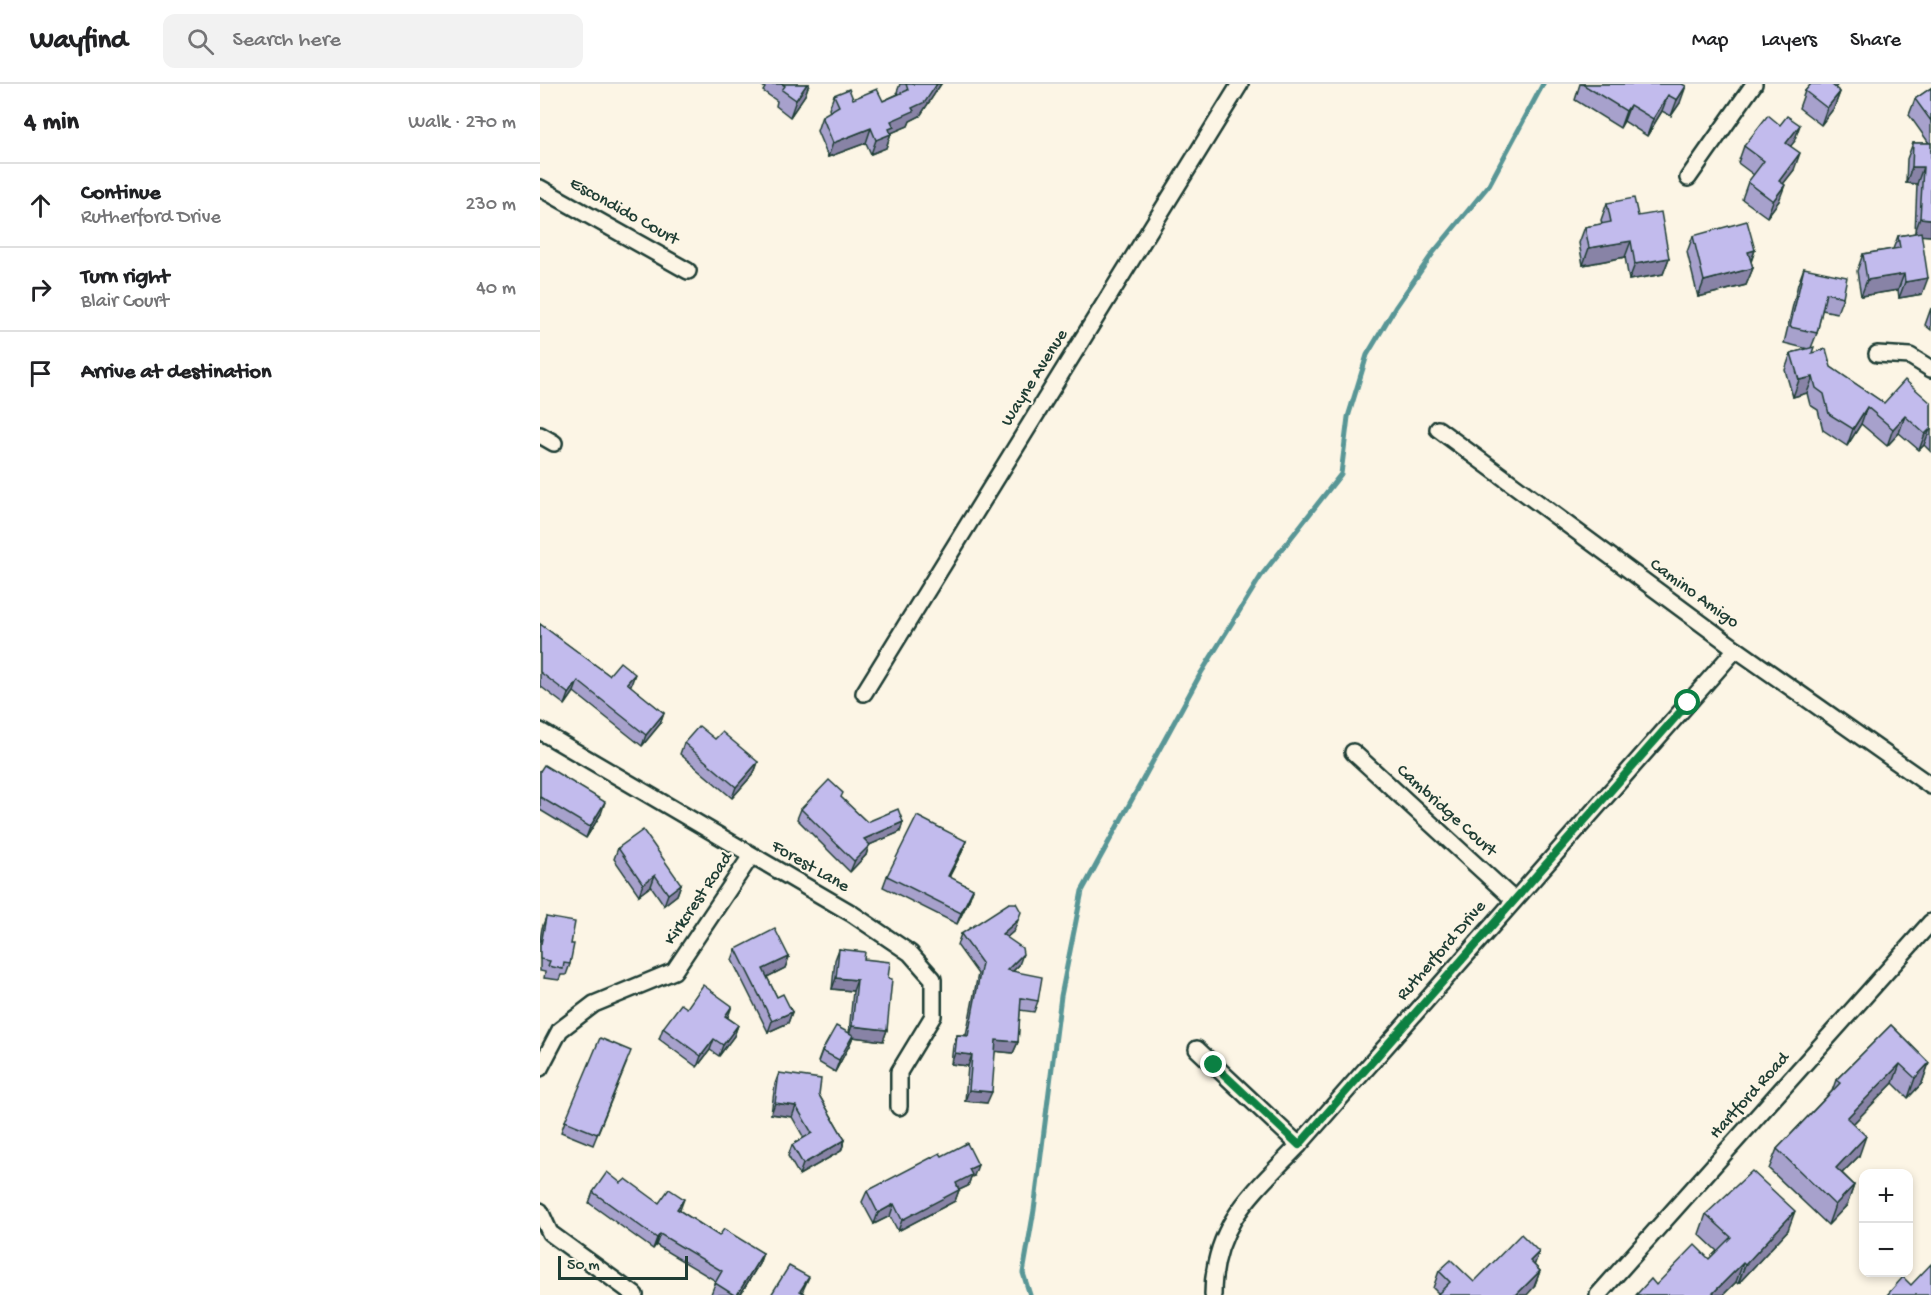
<!DOCTYPE html>
<meta charset="utf-8">
<style>
:root{--surface:#fff;--page:#f2f2f2;--text:#202124;--muted:#757577;--line:#e0e0e0}
body{margin:0;font-family:"Gochi Hand",sans-serif;background:var(--page);color:var(--text)}
.controls{position:absolute;right:18px;bottom:18px;display:grid;overflow:hidden;border-radius:12px;box-shadow:0 3px 9px #0003}
.controls button{width:54px;height:54px;display:grid;place-items:center;padding:0;border:0;border-bottom:2px solid var(--line);background:var(--surface);color:var(--text);font:30px sans-serif}
.scale{position:absolute;left:18px;bottom:15px;width:130px;box-sizing:border-box;padding-left:6px;border:3px solid #1f3d34;border-top:0;font-size:16px;line-height:21px;white-space:nowrap;color:#1f3d34;-webkit-text-stroke:4px #fcf5e5;paint-order:stroke}
.stop{position:absolute;width:18px;height:18px;margin:-14px;border:4px solid #0b8043;border-radius:50%;background:#fff}
.stop.end{background:#0b8043;border-color:#fff;box-shadow:0 2px 6px #0008}
.list{margin:0;padding:0;list-style:none}
h2{display:flex;justify-content:space-between;align-items:center;height:78px;margin:0;padding:0 24px;font-size:26px}
h2 small{font-size:20px;font-weight:400;color:var(--muted)}
.list li{display:grid;grid-template-columns:39px 1fr auto;gap:18px;align-items:center;box-sizing:border-box;height:84px;padding:0 24px;border-top:2px solid var(--line)}
.list b{display:block;font-size:22px;white-space:nowrap}
.list p{margin:0;font-size:20px;white-space:nowrap;color:var(--muted)}
.list em{font-size:20px;font-style:normal;color:var(--muted)}
.icon{flex:none;width:33px;height:33px;fill:none;stroke:currentColor;stroke-width:2;stroke-linecap:round;stroke-linejoin:round}
.map{position:relative;flex:none;width:1391px;height:1211px;overflow:hidden}
header{display:flex;align-items:center;gap:36px;box-sizing:border-box;height:84px;padding:0 30px;background:var(--surface);border-bottom:2px solid var(--line)}
header strong{font-size:28px}
nav{display:flex;gap:33px;margin-inline-start:auto;font-size:21px}
.search{width:420px;height:54px;background:var(--page);display:flex;align-items:center;gap:15px;box-sizing:border-box;padding:0 21px;border-radius:12px;color:var(--muted);font-size:22px}
main{display:flex}
aside{flex:1;background:var(--surface)}
.map>svg:first-child{display:block}
.lines{fill:none;stroke-linecap:round;stroke-linejoin:round}
.stream{stroke:#599696;stroke-width:5}
.street-casing{stroke:#1f3d34;stroke-width:20}
.street{stroke:#fcf5e5;stroke-width:15}
.wall{fill:#a7a1cc;stroke:#1f3d34;stroke-width:1.5}
.shaded-wall{fill:#8883a6;stroke:#1f3d34;stroke-width:1.5}
.building{fill:#c2bbed;stroke:#1f3d34;stroke-width:1.5}
.route{stroke:#0b8043;stroke-width:8}
.labels{text-anchor:middle;dominant-baseline:central;stroke-width:4.5;stroke-linejoin:round;paint-order:stroke}
.street-label{font-size:18px;fill:#1f3d34;stroke:#fcf5e5}
</style>
<header>
<strong>Wayfind</strong>
<div class="search"><svg class="icon" aria-label="search" viewBox="0 0 24 24"><circle cx="10" cy="10" r="6"/><path d="M15 15l6 6"/></svg>Search here</div>
<nav><a>Map</a><a>Layers</a><a>Share</a></nav>
</header>
<main>
<aside>
<h2>4 min<small>Walk · 270 m</small></h2>
<ul class="list">
<li><svg class="icon" aria-label="ahead" viewBox="0 0 24 24"><path d="M12 20V5M6 11l6-6 6 6"/></svg><div><b>Continue</b><p>Rutherford Drive</p></div><em>230 m</em></li>
<li><svg class="icon" aria-label="right" viewBox="0 0 24 24"><path d="M7 20v-9h11M14 6l5 5-5 5"/></svg><div><b>Turn right</b><p>Blair Court</p></div><em>40 m</em></li>
<li><svg class="icon" aria-label="arrive" viewBox="0 0 24 24"><path d="M6 21V4h12l-3 4 3 4H6"/></svg><div><b>Arrive at destination</b></div></li>
</ul>
</aside>
<div class="map">
<svg width="1391" height="1211" viewBox="0 0 1391 1211">
<rect width="100%" height="100%" fill="#fcf5e5"/>
<filter id="ink" filterUnits="userSpaceOnUse"><feTurbulence type="fractalNoise" baseFrequency=".0167" numOctaves="2"/><feDisplacementMap in="SourceGraphic" scale="12" xChannelSelector="R" yChannelSelector="G"/><feConvolveMatrix kernelMatrix="1 2 1 2 8 2 1 2 1" color-interpolation-filters="sRGB"/></filter>
<g filter="url(#ink)">
<g class="lines">
<polyline class="stream" points="490,1211 483,1189 494,1126 521,912 542,807 661,589 721,492 801,390 808,333 827,271 855,224 893,169 949,101 1003,0"/>
<defs>
<g id="street">
<polyline points="1148,94 1214,0"/>
<polyline points="0,104 148,187"/>
<polyline points="1337,270 1370,272 1391,285"/>
<polyline points="898,345 1196,565 1391,702"/>
<polyline points="0,351 14,359"/>
<polyline points="324,609 700,0"/>
<polyline points="0,647 311,829 370,869 393,895 393,932 359,988 359,1023"/>
<polyline points="813,668 973,815"/>
<polyline points="657,965 759,1061"/>
<polyline points="0,984 20,946 54,920 134,887 211,772"/>
<polyline points="0,1127 10,1149 95,1211"/>
<path d="M673 1211C673 1140 714 1108 759 1061L1196 565"/>
<polyline points="1058,1211 1391,838"/>
</g>
</defs>
<use href="#street" class="street-casing"/>
<use href="#street" class="street"/>
</g>
<g class="wall">
<polygon points="220,0 269,0 265,11 250,33 236,22 237,17 223,7 225,4"/>
<polygon points="360,0 401,0 380,32 370,37 368,42 351,49 346,64 331,70 326,59 288,73 277,47 282,32 290,28 289,25 294,11 313,15 343,17 358,10 357,8"/>
<polygon points="1040,0 1142,0 1140,19 1131,32 1122,27 1107,52 1084,37 1080,44 1035,16"/>
<polygon points="1270,0 1298,0 1295,4 1300,8 1294,24 1281,41 1259,24 1265,7 1271,1"/>
<polygon points="1391,4 1391,152 1381,151 1382,210 1359,214 1358,206 1321,212 1317,187 1323,170 1353,165 1358,152 1375,149 1377,100 1366,99 1367,75 1373,59 1389,59 1369,31 1375,15"/>
<polygon points="1254,58 1250,62 1254,86 1243,100 1239,117 1227,133 1202,115 1208,98 1214,91 1198,79 1204,62"/>
<polygon points="1067,119 1098,132 1129,174 1123,190 1089,196 1085,173 1043,181 1039,159 1045,143 1062,140 1061,136"/>
<polygon points="1153,152 1215,166 1211,178 1213,184 1206,201 1158,213 1147,168"/>
<polygon points="1264,184 1303,213 1297,229 1282,226 1277,249 1271,264 1272,269 1291,283 1344,319 1391,319 1391,368 1384,361 1379,366 1359,349 1347,362 1321,340 1307,362 1283,346 1278,326 1270,321 1267,309 1253,313 1245,286 1251,269 1268,265 1244,259 1258,200"/>
<polygon points="1391,224 1391,246 1385,241"/>
<polygon points="0,540 69,591 90,602 124,629 120,640 102,662 34,608 25,621 0,602"/>
<polygon points="175,655 218,678 214,689 192,714 140,670 144,659"/>
<polygon points="0,687 61,730 46,754 0,726"/>
<polygon points="301,714 327,738 363,738 360,748 329,761 326,771 310,788 257,735 261,725"/>
<polygon points="426,757 422,768 409,793 433,805 429,816 417,840 343,803 347,792"/>
<polygon points="78,764 141,800 137,811 124,821 111,802 99,811 74,775"/>
<polygon points="6,833 31,860 30,880 26,891 21,891 19,896 4,894 5,888 0,887 0,856 2,844"/>
<polygon points="474,847 467,853 479,881 473,887 498,917 494,928 480,926 478,958 473,969 455,967 447,1019 425,1017 428,982 411,980 413,962 417,951 426,951 438,890 417,861 421,850"/>
<polygon points="196,865 249,873 245,884 227,893 237,913 252,928 248,939 228,948 192,876"/>
<polygon points="299,865 324,875 348,894 347,946 343,957 313,953 309,962 295,988 278,978 282,967 309,949 313,907 292,905 295,876"/>
<polygon points="147,924 188,934 198,941 194,952 179,972 170,966 157,983 119,955 123,944"/>
<polygon points="1351,941 1389,979 1382,999 1368,1014 1353,999 1313,1040 1319,1072 1302,1089 1314,1101 1307,1121 1288,1141 1229,1085 1237,1065 1292,1007 1296,996"/>
<polygon points="87,978 53,1061 21,1048 25,1037"/>
<polygon points="239,989 279,1011 305,1056 301,1067 259,1091 248,1072 252,1061 264,1054 252,1033 231,1030 235,1000"/>
<polygon points="402,1072 434,1092 431,1093 428,1102 419,1106 415,1117 358,1147 350,1132 334,1140 322,1118 327,1107"/>
<polygon points="81,1099 119,1119 140,1127 179,1152 223,1169 219,1180 200,1211 172,1211 171,1210 176,1197 116,1161 113,1165 49,1119 53,1108"/>
<polygon points="1166,1130 1248,1146 1198,1200 1196,1198 1183,1211 1096,1211 1097,1210 1116,1201 1169,1175 1177,1167 1159,1150"/>
<polygon points="999,1168 994,1181 1000,1187 994,1203 898,1209 893,1204 899,1187 934,1198"/>
</g>
<g class="shaded-wall">
<polygon points="267,0 269,0 265,11 250,33 256,16"/>
<polygon points="397,0 401,0 380,32 370,37 368,42 351,49 346,64 331,70 336,56 351,37 372,24"/>
<polygon points="1146,2 1140,19 1131,32 1137,16"/>
<polygon points="1300,8 1294,24 1281,41 1287,24"/>
<polygon points="1128,11 1122,27 1107,52 1113,35"/>
<polygon points="1090,21 1084,37 1080,44 1086,27"/>
<polygon points="1260,41 1254,58 1240,76 1246,59"/>
<polygon points="331,44 326,59 288,73 293,59"/>
<polygon points="1260,69 1254,86 1233,113 1239,97"/>
<polygon points="1372,83 1383,83 1377,100 1366,99"/>
<polygon points="1245,101 1239,117 1227,133 1233,117"/>
<polygon points="1380,134 1391,135 1391,152 1374,151"/>
<polygon points="1091,157 1085,173 1043,181 1049,164"/>
<polygon points="1215,166 1209,182 1208,168"/>
<polygon points="1129,174 1123,190 1089,196 1095,180"/>
<polygon points="1213,184 1206,201 1158,213 1164,197"/>
<polygon points="1364,190 1358,206 1321,212 1327,196"/>
<polygon points="1388,194 1382,210 1359,214 1365,198"/>
<polygon points="1273,293 1267,309 1253,313 1259,296"/>
<polygon points="1327,323 1321,340 1307,362 1313,345"/>
<polygon points="1365,332 1359,349 1347,362 1353,345"/>
<polygon points="1390,345 1384,361 1379,366 1385,350"/>
<polygon points="95,590 91,601 83,610 87,599"/>
<polygon points="38,597 34,608 25,621 29,610"/>
<polygon points="124,629 120,640 102,662 106,651"/>
<polygon points="218,678 214,689 192,714 196,703"/>
<polygon points="65,718 61,730 46,754 50,743"/>
<polygon points="363,738 360,748 329,761 326,771 310,788 324,755"/>
<polygon points="426,757 422,768 404,803 408,792"/>
<polygon points="115,791 111,802 99,811 103,800"/>
<polygon points="141,800 137,811 124,821 128,810"/>
<polygon points="433,805 429,816 417,840 421,829"/>
<polygon points="478,836 474,847 458,861 462,850"/>
<polygon points="483,870 479,881 463,897 467,886"/>
<polygon points="249,873 245,884 219,897 223,885"/>
<polygon points="296,894 317,896 313,907 292,905"/>
<polygon points="192,922 188,933 185,932"/>
<polygon points="252,928 248,939 228,948 232,937"/>
<polygon points="198,941 194,952 179,972 183,961"/>
<polygon points="312,942 347,946 343,957 313,953 309,962 295,988"/>
<polygon points="174,955 170,966 157,983 161,972"/>
<polygon points="456,956 478,958 473,969 452,967"/>
<polygon points="415,969 432,971 428,982 411,980"/>
<polygon points="1389,979 1382,999 1368,1014 1375,994"/>
<polygon points="1360,980 1353,999 1299,1054 1307,1034"/>
<polygon points="429,1006 452,1008 447,1019 425,1017"/>
<polygon points="235,1019 256,1022 252,1033 231,1030"/>
<polygon points="1326,1052 1319,1072 1288,1103 1296,1084"/>
<polygon points="305,1056 301,1067 259,1091 263,1080"/>
<polygon points="438,1081 434,1092 431,1093 428,1102 419,1106 415,1117 358,1147 362,1136 416,1099 429,1085"/>
<polygon points="1314,1101 1307,1121 1288,1141 1295,1121"/>
<polygon points="144,1115 140,1126 133,1137 137,1125"/>
<polygon points="354,1120 350,1132 334,1140 338,1129"/>
<polygon points="1255,1127 1248,1146 1198,1200 1205,1181"/>
<polygon points="120,1150 116,1161 113,1165 117,1154"/>
<polygon points="999,1168 993,1185 990,1177"/>
<polygon points="223,1169 219,1180 200,1211 197,1211"/>
<polygon points="1203,1179 1196,1198 1183,1211 1171,1211"/>
<polygon points="1000,1187 994,1203 987,1211 976,1211"/>
<polygon points="269,1193 264,1204 261,1211 260,1207"/>
</g>
<g class="building">
<polygon points="242,0 267,0 256,16 242,6 245,2"/>
<polygon points="366,0 397,0 385,18 372,24 374,27 351,37 354,43 349,45 351,50 336,56 331,44 293,59 282,32 299,22 294,11 309,5 313,15 337,5 343,17 368,6"/>
<polygon points="1042,0 1142,0 1146,2 1137,16 1128,11 1113,35 1090,21 1086,27"/>
<polygon points="1271,0 1291,0 1300,8 1287,24 1265,7"/>
<polygon points="1391,4 1391,37 1375,15"/>
<polygon points="1228,31 1240,41 1247,32 1260,41 1246,59 1260,69 1239,97 1245,101 1233,117 1208,98 1224,77 1204,62"/>
<polygon points="1373,59 1391,59 1391,66 1390,66 1391,66 1391,135 1380,134 1383,83 1372,83"/>
<polygon points="1094,114 1098,132 1121,128 1129,174 1095,180 1091,157 1049,164 1045,143 1071,138 1067,119"/>
<polygon points="1207,137 1215,166 1208,168 1213,184 1164,197 1153,152"/>
<polygon points="1381,148 1388,194 1365,198 1364,190 1327,196 1323,170 1360,164 1358,152"/>
<polygon points="1264,184 1307,193 1303,213 1286,209 1277,249 1250,243"/>
<polygon points="1274,263 1272,269 1286,265 1291,283 1344,319 1365,296 1391,319 1391,346 1390,345 1385,350 1365,332 1353,345 1327,323 1313,345 1289,330 1284,310 1276,304 1273,293 1259,296 1251,269"/>
<polygon points="0,540 69,591 80,578 95,590 87,599 124,629 106,651 38,597 29,610 0,588"/>
<polygon points="159,642 175,655 182,648 218,678 196,703 144,659"/>
<polygon points="4,681 65,718 50,743 0,713 0,687"/>
<polygon points="289,696 303,709 301,713 327,738 358,725 363,738 324,755 330,761 314,777 261,725"/>
<polygon points="377,732 426,757 408,792 433,805 421,829 347,792"/>
<polygon points="103,746 141,800 128,810 115,791 103,800 78,764"/>
<polygon points="469,819 476,819 481,828 478,836 462,850 482,864 483,870 467,886 502,893 498,917 481,914 478,958 456,956 452,1008 429,1006 432,971 415,969 417,951 428,952 442,879 421,850"/>
<polygon points="6,833 35,838 31,860 34,860 30,880 24,879 23,885 8,882 10,877 0,875 0,860 1,860"/>
<polygon points="235,845 249,873 223,885 237,913 243,910 252,928 232,937 196,865"/>
<polygon points="299,865 325,868 324,875 350,878 348,894 352,895 347,946 312,942 317,896 296,894"/>
<polygon points="163,901 192,922 185,932 198,941 183,961 174,955 161,972 123,944 141,920 147,924"/>
<polygon points="1351,941 1389,979 1375,994 1360,980 1307,1034 1326,1052 1296,1084 1314,1101 1295,1121 1237,1065 1300,999 1296,996"/>
<polygon points="296,942 313,951 299,976 282,967"/>
<polygon points="60,954 91,967 57,1050 25,1037"/>
<polygon points="239,989 281,995 279,1011 305,1056 263,1080 252,1061 272,1049 256,1022 235,1019"/>
<polygon points="427,1059 438,1081 429,1085 432,1091 416,1099 419,1106 362,1136 354,1120 338,1129 327,1107 400,1069 402,1072"/>
<polygon points="1212,1087 1255,1127 1205,1181 1203,1179 1171,1211 1098,1211 1097,1210 1111,1195 1116,1201 1155,1161 1169,1175 1191,1153 1166,1130"/>
<polygon points="67,1088 81,1099 86,1095 119,1119 129,1105 144,1115 137,1125 179,1152 184,1145 223,1169 197,1211 194,1211 175,1199 182,1187 120,1150 117,1154 53,1108"/>
<polygon points="981,1150 999,1168 990,1177 1000,1187 976,1211 897,1211 910,1198 899,1187 911,1176 934,1198"/>
<polygon points="1391,1180 1391,1211 1347,1211 1363,1193 1371,1201"/>
<polygon points="249,1182 269,1193 260,1207 267,1211 231,1211"/>
</g>
</g>
<g class="lines" filter="url(#ink)">
<polyline class="route" points="674,981 759,1061 1148,619"/>
</g>
<g class="labels">
<g class="street-label">
<text transform="translate(84 128) rotate(29)">Escondido Court</text>
<text transform="translate(495 294) rotate(-58)">Wayne Avenue</text>
<text transform="translate(1154 510) rotate(36)">Camino Amigo</text>
<text transform="translate(906 727) rotate(42)">Cambridge Court</text>
<text transform="translate(270 783) rotate(30)">Forest Lane</text>
<text transform="translate(159 815) rotate(-56)">Kirkcrest Road</text>
<text transform="translate(902 867) rotate(-49)">Rutherford Drive</text>
<text transform="translate(1210 1012) rotate(-48)">Hartford Road</text>
</g>
</g>
</svg>
<div class="controls">
<button>+</button>
<button>−</button>
</div>
<div class="scale">50 m</div>
<div class="stop" style="left:1148px;top:619px"></div>
<div class="stop end" style="left:674px;top:981px"></div>
</div>
</main>
